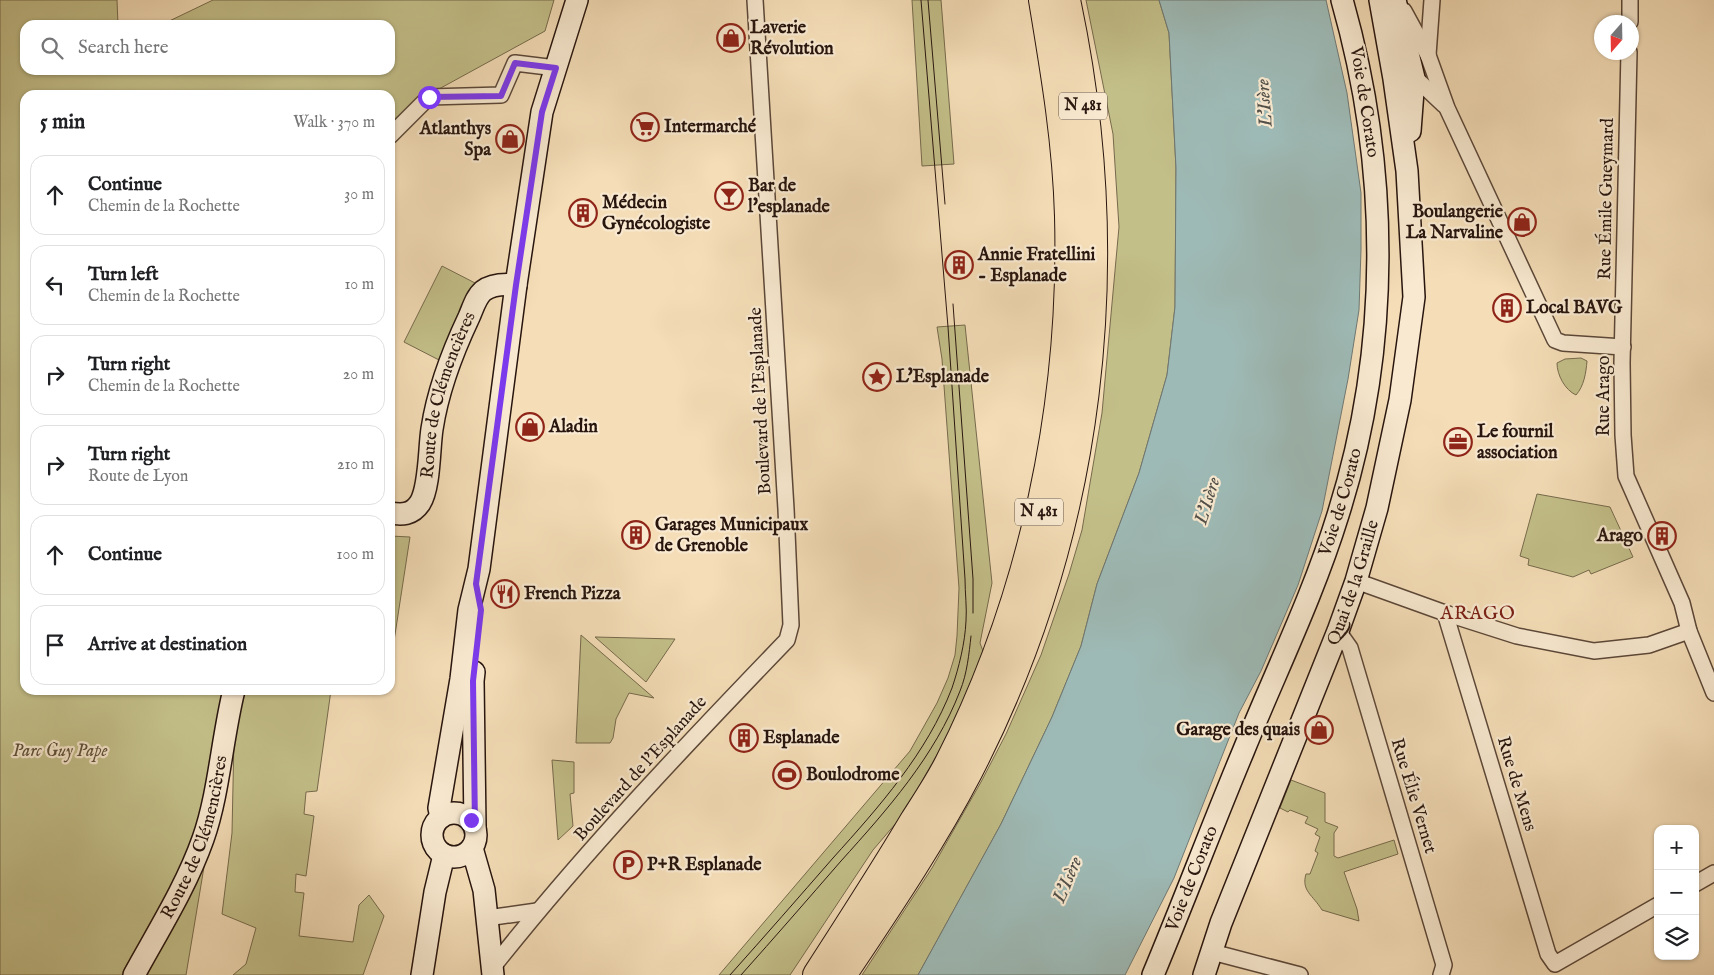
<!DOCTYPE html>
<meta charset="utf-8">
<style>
:root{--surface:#fff;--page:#f6f6f6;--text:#202124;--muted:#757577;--line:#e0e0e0}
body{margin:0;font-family:"IM FELL English",serif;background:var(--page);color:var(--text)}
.controls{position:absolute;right:15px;bottom:15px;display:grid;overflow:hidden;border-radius:10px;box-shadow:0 1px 4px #0004}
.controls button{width:45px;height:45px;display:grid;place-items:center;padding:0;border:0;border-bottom:1px solid var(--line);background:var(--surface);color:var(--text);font:25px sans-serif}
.compass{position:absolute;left:1594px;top:15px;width:45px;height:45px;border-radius:50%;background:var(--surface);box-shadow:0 1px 4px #0004;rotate:200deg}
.stop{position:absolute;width:15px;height:15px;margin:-11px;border:4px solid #7c3aed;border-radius:50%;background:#fff}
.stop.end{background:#7c3aed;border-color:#fff;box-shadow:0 1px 5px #0008}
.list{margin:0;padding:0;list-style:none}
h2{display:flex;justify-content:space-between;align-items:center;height:65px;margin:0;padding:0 20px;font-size:21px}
h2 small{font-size:16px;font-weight:400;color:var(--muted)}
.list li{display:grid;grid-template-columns:32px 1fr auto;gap:15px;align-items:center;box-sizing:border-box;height:80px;margin:0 10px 10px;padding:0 10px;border:1px solid var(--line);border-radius:15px}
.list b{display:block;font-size:19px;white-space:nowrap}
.list p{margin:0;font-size:16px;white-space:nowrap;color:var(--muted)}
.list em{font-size:16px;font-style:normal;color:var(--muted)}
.icon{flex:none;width:28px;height:28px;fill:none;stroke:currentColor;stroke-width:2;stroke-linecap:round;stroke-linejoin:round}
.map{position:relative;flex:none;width:1714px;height:975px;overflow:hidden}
.search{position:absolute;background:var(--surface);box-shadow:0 1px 4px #0004;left:20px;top:20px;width:375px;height:55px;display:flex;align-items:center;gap:12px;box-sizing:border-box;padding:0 18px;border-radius:15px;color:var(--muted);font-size:19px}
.panel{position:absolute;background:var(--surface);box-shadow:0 1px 4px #0004;left:20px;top:90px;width:375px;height:605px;border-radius:15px}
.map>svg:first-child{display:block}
.green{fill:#c3bf89;stroke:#766a4c}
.water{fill:#9ebab6;stroke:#6f7873}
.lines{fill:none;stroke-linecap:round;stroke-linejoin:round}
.street-casing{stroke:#5b4738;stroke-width:18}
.secondary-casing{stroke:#28150e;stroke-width:24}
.highway-casing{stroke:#28150e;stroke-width:30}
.street{stroke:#f8e9d0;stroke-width:15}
.secondary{stroke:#f8e9d0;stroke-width:21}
.highway{stroke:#f4ddb7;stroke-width:28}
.tram{stroke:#28150e;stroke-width:1}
.route{stroke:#7c3aed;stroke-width:6}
.labels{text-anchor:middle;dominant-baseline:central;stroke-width:4.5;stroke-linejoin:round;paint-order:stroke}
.shield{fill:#f8e9d0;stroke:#665548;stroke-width:1}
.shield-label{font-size:16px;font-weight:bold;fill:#28150e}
.poi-label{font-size:18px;font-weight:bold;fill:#28150e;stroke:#f8e9d0;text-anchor:start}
.street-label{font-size:18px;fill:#28150e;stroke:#f8e9d0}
.park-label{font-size:18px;font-style:italic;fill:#5e5039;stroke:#f8e9d0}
.water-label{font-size:19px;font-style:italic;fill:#514f49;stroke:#f8e9d0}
.neighbourhood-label{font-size:19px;letter-spacing:1px;fill:#7a1f14;stroke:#f8e9d0}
</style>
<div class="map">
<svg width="1714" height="975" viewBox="0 0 1714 975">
<rect width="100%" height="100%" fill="#f4ddb7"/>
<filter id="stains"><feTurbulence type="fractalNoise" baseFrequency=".004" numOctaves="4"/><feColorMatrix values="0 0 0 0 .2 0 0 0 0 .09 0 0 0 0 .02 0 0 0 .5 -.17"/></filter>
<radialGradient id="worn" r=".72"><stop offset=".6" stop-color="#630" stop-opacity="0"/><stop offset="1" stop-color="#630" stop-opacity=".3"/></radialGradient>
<g class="green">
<polygon points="0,0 117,0 118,25 25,25 25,70 390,70 390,25 161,25 213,0 554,0 545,31 417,101 390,126 390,95 25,95 25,690 234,690 203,838 134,975 0,975"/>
<polygon points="912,0 941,0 954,164 922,166"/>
<polygon points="1086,0 1159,0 1169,33 1176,168 1175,307 1167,375 1139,473 1097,584 1081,646 1052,717 1001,824 918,975 862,975 932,868 981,782 1006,734 1041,655 1069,574 1082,530 1102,413 1119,227 1113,134"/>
<polygon points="442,266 477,284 439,360 404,342"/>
<polygon points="965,325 992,583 980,643 984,654 947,737 902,816 873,850 790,975 719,975 910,751 937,703 948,678 955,655 957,636 959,588 942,359 937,327"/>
<path d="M1581 358 1587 361C1586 373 1584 386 1576 395 1565 390 1557 375 1557 363L1565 359Z"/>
<polygon points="1537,494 1610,507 1633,557 1591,574 1589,570 1573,577 1528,565 1529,559 1520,556"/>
<polygon points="390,536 410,537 394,641 390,641"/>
<polygon points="581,635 654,698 629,693 616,719 613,738 610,743 576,743"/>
<polygon points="595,637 675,639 646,682"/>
<polygon points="245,690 331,690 317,791 306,792 304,814 314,816 306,876 296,874 295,892 304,893 299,936 353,942 359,905 369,895 384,916 363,975 233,975 246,964 256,928 222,914 232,833 234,737"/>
<polygon points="552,760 574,762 574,793 570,794 573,826 558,840"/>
<path d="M1291 780 1325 793V822L1338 827 1334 833V856L1338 858 1394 840 1398 854 1344 872 1357 909 1359 921 1322 910C1313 895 1301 891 1306 874H1310L1318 853 1315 851 1320 837 1315 834 1318 829 1305 823 1308 817 1290 810 1288 812 1280 808Z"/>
<polygon points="205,861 186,975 147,975"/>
</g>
<polygon class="water" points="1159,0 1326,0 1347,93 1361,193 1361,250 1359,310 1348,379 1322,511 1298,585 1261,671 1239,713 1174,878 1125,975 918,975 1001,824 1052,717 1081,646 1097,584 1139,473 1167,375 1175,307 1176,168 1169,33"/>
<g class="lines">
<defs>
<g id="street">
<polyline points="1404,11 1428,55 1447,108 1555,340 1563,343 1623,347"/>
<polyline points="1630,22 1630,0"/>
<polyline points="1629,52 1622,363 1623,435 1626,476 1682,603 1689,631 1714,693"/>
<polyline points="1428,55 1432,0"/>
<polyline points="1410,73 1444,105"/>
<polyline points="390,136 429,97 501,95 515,63 556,68"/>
<polyline points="1356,581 1445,613 1517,636 1594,651 1649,645 1689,631"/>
<polyline points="1445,613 1548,954 1555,964 1658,905"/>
<polyline points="1338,631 1350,648 1444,965 1441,975"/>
<polyline points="1695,884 1714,873"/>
<polyline points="487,918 537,911"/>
<polyline points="1212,952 1300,975"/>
<path d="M493 967C584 852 685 746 787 640L791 625 786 509 755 0"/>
</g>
<g id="secondary">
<polyline points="1395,0 1414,78 1410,131"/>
<path id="s1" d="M390 513C402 515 412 515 420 503 430 487 429 448 432 429 438 389 452 353 469 317 473 308 476 297 483 291 492 284 506 284 516 285"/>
<polyline points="474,672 473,681 475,826"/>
<circle cx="454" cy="835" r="22"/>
<polyline points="441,817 439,808 461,679 469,610 479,569 516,285 542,112 577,0"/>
<polyline points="472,848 484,890 493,975"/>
<path id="s2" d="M134 975C158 931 186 887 203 839 219 794 222 738 234 690"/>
<polyline points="422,975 435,892 444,855"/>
<path id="s3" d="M1153 975C1184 901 1212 826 1243 752 1275 673 1313 596 1338 515 1391 348 1390 168 1342 0"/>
<path id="s4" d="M1204 975 1221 923 1338 631 1356 581 1377 508 1400 400 1414 297 1407 171 1394 79 1380 0"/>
</g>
<g id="highway">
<path d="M817 975C850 924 883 873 914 821 926 802 939 783 949 763 1034 596 1074 404 1069 216 1067 143 1055 72 1043 0"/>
<path d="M842 975C886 909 931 843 968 772 1092 532 1122 263 1066 0"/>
</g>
</defs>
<use href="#street" class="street-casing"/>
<use href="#secondary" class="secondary-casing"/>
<use href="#highway" class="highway-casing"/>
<use href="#street" class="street"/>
<use href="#secondary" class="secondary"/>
<use href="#highway" class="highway"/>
<g class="tram">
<polyline points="928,0 945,204"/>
<polyline points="953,304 973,579 973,613"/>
<path d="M730 975C765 936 799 897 833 858 879 807 927 753 952 688 959 667 965 643 966 621 967 608 965 593 965 579L948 327 921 0"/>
<path d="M741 975C775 937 808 899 841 861 887 810 935 756 960 691 967 674 969 654 971 636"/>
</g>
</g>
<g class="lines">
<polyline class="route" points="429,97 501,96 515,63 556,68 542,112 516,285 476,584 481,610 473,681 475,826 471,820"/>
</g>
<defs>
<symbol id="shop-ring" viewBox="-11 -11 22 22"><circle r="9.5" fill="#f8e9d0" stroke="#8f2418" stroke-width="1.5"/><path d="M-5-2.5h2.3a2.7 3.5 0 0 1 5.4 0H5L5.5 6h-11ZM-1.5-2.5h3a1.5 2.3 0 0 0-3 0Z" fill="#8f2418"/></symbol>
<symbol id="supermarket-ring" viewBox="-11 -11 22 22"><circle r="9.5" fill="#f8e9d0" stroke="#8f2418" stroke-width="1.5"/><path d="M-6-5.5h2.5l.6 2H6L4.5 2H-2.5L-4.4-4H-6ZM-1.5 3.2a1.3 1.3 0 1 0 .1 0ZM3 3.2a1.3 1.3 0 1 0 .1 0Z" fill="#8f2418"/></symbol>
<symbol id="bar-ring" viewBox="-11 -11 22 22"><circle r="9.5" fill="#f8e9d0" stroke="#8f2418" stroke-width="1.5"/><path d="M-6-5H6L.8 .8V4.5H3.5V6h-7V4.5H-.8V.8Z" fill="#8f2418"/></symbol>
<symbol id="building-ring" viewBox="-11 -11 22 22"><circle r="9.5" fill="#f8e9d0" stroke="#8f2418" stroke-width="1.5"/><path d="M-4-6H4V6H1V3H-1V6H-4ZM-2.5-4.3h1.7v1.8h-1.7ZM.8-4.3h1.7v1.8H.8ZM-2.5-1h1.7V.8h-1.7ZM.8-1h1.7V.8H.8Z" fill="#8f2418"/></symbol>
<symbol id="sight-ring" viewBox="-11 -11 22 22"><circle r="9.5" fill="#f8e9d0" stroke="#8f2418" stroke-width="1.5"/><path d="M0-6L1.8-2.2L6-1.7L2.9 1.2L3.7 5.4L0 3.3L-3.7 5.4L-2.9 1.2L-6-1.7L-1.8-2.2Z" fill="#8f2418"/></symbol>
<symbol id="office-ring" viewBox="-11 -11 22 22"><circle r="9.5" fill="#f8e9d0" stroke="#8f2418" stroke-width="1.5"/><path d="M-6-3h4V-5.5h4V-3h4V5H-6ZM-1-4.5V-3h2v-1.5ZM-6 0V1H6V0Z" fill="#8f2418"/></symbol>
<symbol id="restaurant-ring" viewBox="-11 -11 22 22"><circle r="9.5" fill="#f8e9d0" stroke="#8f2418" stroke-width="1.5"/><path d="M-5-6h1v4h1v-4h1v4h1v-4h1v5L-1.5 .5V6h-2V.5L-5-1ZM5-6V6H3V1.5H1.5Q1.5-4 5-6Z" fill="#8f2418"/></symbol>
<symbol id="stadium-ring" viewBox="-11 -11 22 22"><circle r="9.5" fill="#f8e9d0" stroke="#8f2418" stroke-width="1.5"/><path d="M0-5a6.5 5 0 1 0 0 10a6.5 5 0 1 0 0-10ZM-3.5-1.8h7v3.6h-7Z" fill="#8f2418"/></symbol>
<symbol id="parking-ring" viewBox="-11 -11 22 22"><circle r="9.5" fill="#f8e9d0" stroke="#8f2418" stroke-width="1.5"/><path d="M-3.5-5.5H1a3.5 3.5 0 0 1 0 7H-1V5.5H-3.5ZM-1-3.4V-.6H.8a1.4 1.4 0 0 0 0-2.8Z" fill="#8f2418"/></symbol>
</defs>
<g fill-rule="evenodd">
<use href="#shop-ring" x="715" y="22" width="32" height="32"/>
<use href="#supermarket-ring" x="629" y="111" width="32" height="32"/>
<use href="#shop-ring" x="494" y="123" width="32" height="32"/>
<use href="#bar-ring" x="713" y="180" width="32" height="32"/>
<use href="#building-ring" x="567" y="197" width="32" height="32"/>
<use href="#shop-ring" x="1506" y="206" width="32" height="32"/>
<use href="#building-ring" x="943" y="249" width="32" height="32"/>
<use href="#building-ring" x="1491" y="292" width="32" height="32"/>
<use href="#sight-ring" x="861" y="361" width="32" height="32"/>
<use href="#shop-ring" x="514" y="411" width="32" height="32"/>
<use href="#office-ring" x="1442" y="426" width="32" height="32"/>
<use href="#building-ring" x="620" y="519" width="32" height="32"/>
<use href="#building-ring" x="1646" y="520" width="32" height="32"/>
<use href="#restaurant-ring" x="489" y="578" width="32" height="32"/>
<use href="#shop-ring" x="1303" y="714" width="32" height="32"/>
<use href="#building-ring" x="728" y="722" width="32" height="32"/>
<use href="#stadium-ring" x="771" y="759" width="32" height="32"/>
<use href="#parking-ring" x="612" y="849" width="32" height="32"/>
</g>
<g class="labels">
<g class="shield">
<rect x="1059" y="92.5" width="48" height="27" rx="4"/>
<rect x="1015" y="498.5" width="48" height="27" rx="4"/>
</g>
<g class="shield-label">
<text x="1083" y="106">N 481</text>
<text x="1039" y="512">N 481</text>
</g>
<g class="poi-label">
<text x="750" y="28">Laverie<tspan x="750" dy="21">Révolution</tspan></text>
<text x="664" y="127">Intermarché</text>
<text x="491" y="129" text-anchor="end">Atlanthys<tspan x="491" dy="21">Spa</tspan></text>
<text x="748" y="186">Bar de<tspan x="748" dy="21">l'esplanade</tspan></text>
<text x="602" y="203">Médecin<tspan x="602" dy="21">Gynécologiste</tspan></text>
<text x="1503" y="212" text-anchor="end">Boulangerie<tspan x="1503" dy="21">La Narvaline</tspan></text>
<text x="978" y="255">Annie Fratellini<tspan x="978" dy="21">- Esplanade</tspan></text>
<text x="1526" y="308">Local BAVG</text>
<text x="896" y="377">L'Esplanade</text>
<text x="549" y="427">Aladin</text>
<text x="1477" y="432">Le fournil<tspan x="1477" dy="21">association</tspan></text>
<text x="655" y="525">Garages Municipaux<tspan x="655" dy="21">de Grenoble</tspan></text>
<text x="1643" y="536" text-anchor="end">Arago</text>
<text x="524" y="594">French Pizza</text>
<text x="1300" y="730" text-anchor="end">Garage des quais</text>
<text x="763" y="738">Esplanade</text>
<text x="806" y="775">Boulodrome</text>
<text x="647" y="865">P+R Esplanade</text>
</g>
<g class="street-label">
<text transform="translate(1364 102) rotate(81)">Voie de Corato</text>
<text transform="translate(1607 199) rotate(-89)">Rue Émile Gueymard</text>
<text stroke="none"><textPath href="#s1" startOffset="146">Route de Clémencières</textPath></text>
<text transform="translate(1604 396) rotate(-90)">Rue Arago</text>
<text transform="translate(761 401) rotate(-93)">Boulevard de l'Esplanade</text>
<text stroke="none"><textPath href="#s3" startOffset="509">Voie de Corato</textPath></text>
<text stroke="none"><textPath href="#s4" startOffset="420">Quai de la Graille</textPath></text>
<text transform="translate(641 769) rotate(-48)">Boulevard de l'Esplanade</text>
<text transform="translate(1516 784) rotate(73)">Rue de Mens</text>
<text transform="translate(1413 796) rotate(73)">Rue Élie Vernet</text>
<text stroke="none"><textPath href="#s2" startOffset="152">Route de Clémencières</textPath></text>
<text stroke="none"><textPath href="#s3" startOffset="104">Voie de Corato</textPath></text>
</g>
<g class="park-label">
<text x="60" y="751">Parc Guy Pape</text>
</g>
<g class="water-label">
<text transform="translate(1265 103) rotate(-94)">L'Isère</text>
<text transform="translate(1208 501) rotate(-73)">L'Isère</text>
<text transform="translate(1068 880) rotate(-67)">L'Isère</text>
</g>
<g class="neighbourhood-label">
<text x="1478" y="614">ARAGO</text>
</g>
</g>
<rect width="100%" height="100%" filter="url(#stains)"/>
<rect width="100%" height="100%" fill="url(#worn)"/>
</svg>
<div class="controls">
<button>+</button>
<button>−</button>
<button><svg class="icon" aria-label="layers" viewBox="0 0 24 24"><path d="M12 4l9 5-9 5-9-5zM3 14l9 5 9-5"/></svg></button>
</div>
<svg class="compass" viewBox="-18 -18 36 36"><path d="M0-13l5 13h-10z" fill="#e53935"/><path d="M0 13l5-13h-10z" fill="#757577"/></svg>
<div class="stop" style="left:429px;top:97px"></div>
<div class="stop end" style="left:471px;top:820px"></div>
<div class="search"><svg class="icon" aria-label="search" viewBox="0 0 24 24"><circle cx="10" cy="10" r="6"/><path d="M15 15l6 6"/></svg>Search here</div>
<section class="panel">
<h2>5 min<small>Walk · 370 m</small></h2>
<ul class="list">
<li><svg class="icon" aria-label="ahead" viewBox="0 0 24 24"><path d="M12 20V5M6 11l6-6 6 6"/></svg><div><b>Continue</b><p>Chemin de la Rochette</p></div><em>30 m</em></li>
<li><svg class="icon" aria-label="left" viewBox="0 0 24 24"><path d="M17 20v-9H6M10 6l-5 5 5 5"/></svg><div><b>Turn left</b><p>Chemin de la Rochette</p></div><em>10 m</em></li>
<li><svg class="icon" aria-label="right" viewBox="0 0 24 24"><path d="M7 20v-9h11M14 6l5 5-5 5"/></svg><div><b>Turn right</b><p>Chemin de la Rochette</p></div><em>20 m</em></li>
<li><svg class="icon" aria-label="right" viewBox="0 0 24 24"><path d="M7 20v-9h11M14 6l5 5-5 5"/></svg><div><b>Turn right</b><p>Route de Lyon</p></div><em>210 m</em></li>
<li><svg class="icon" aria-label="ahead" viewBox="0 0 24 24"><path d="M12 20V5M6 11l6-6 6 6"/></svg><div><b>Continue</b></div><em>100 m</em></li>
<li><svg class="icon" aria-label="arrive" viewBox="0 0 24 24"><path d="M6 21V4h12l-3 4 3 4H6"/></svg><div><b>Arrive at destination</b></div></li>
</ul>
</section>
</div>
